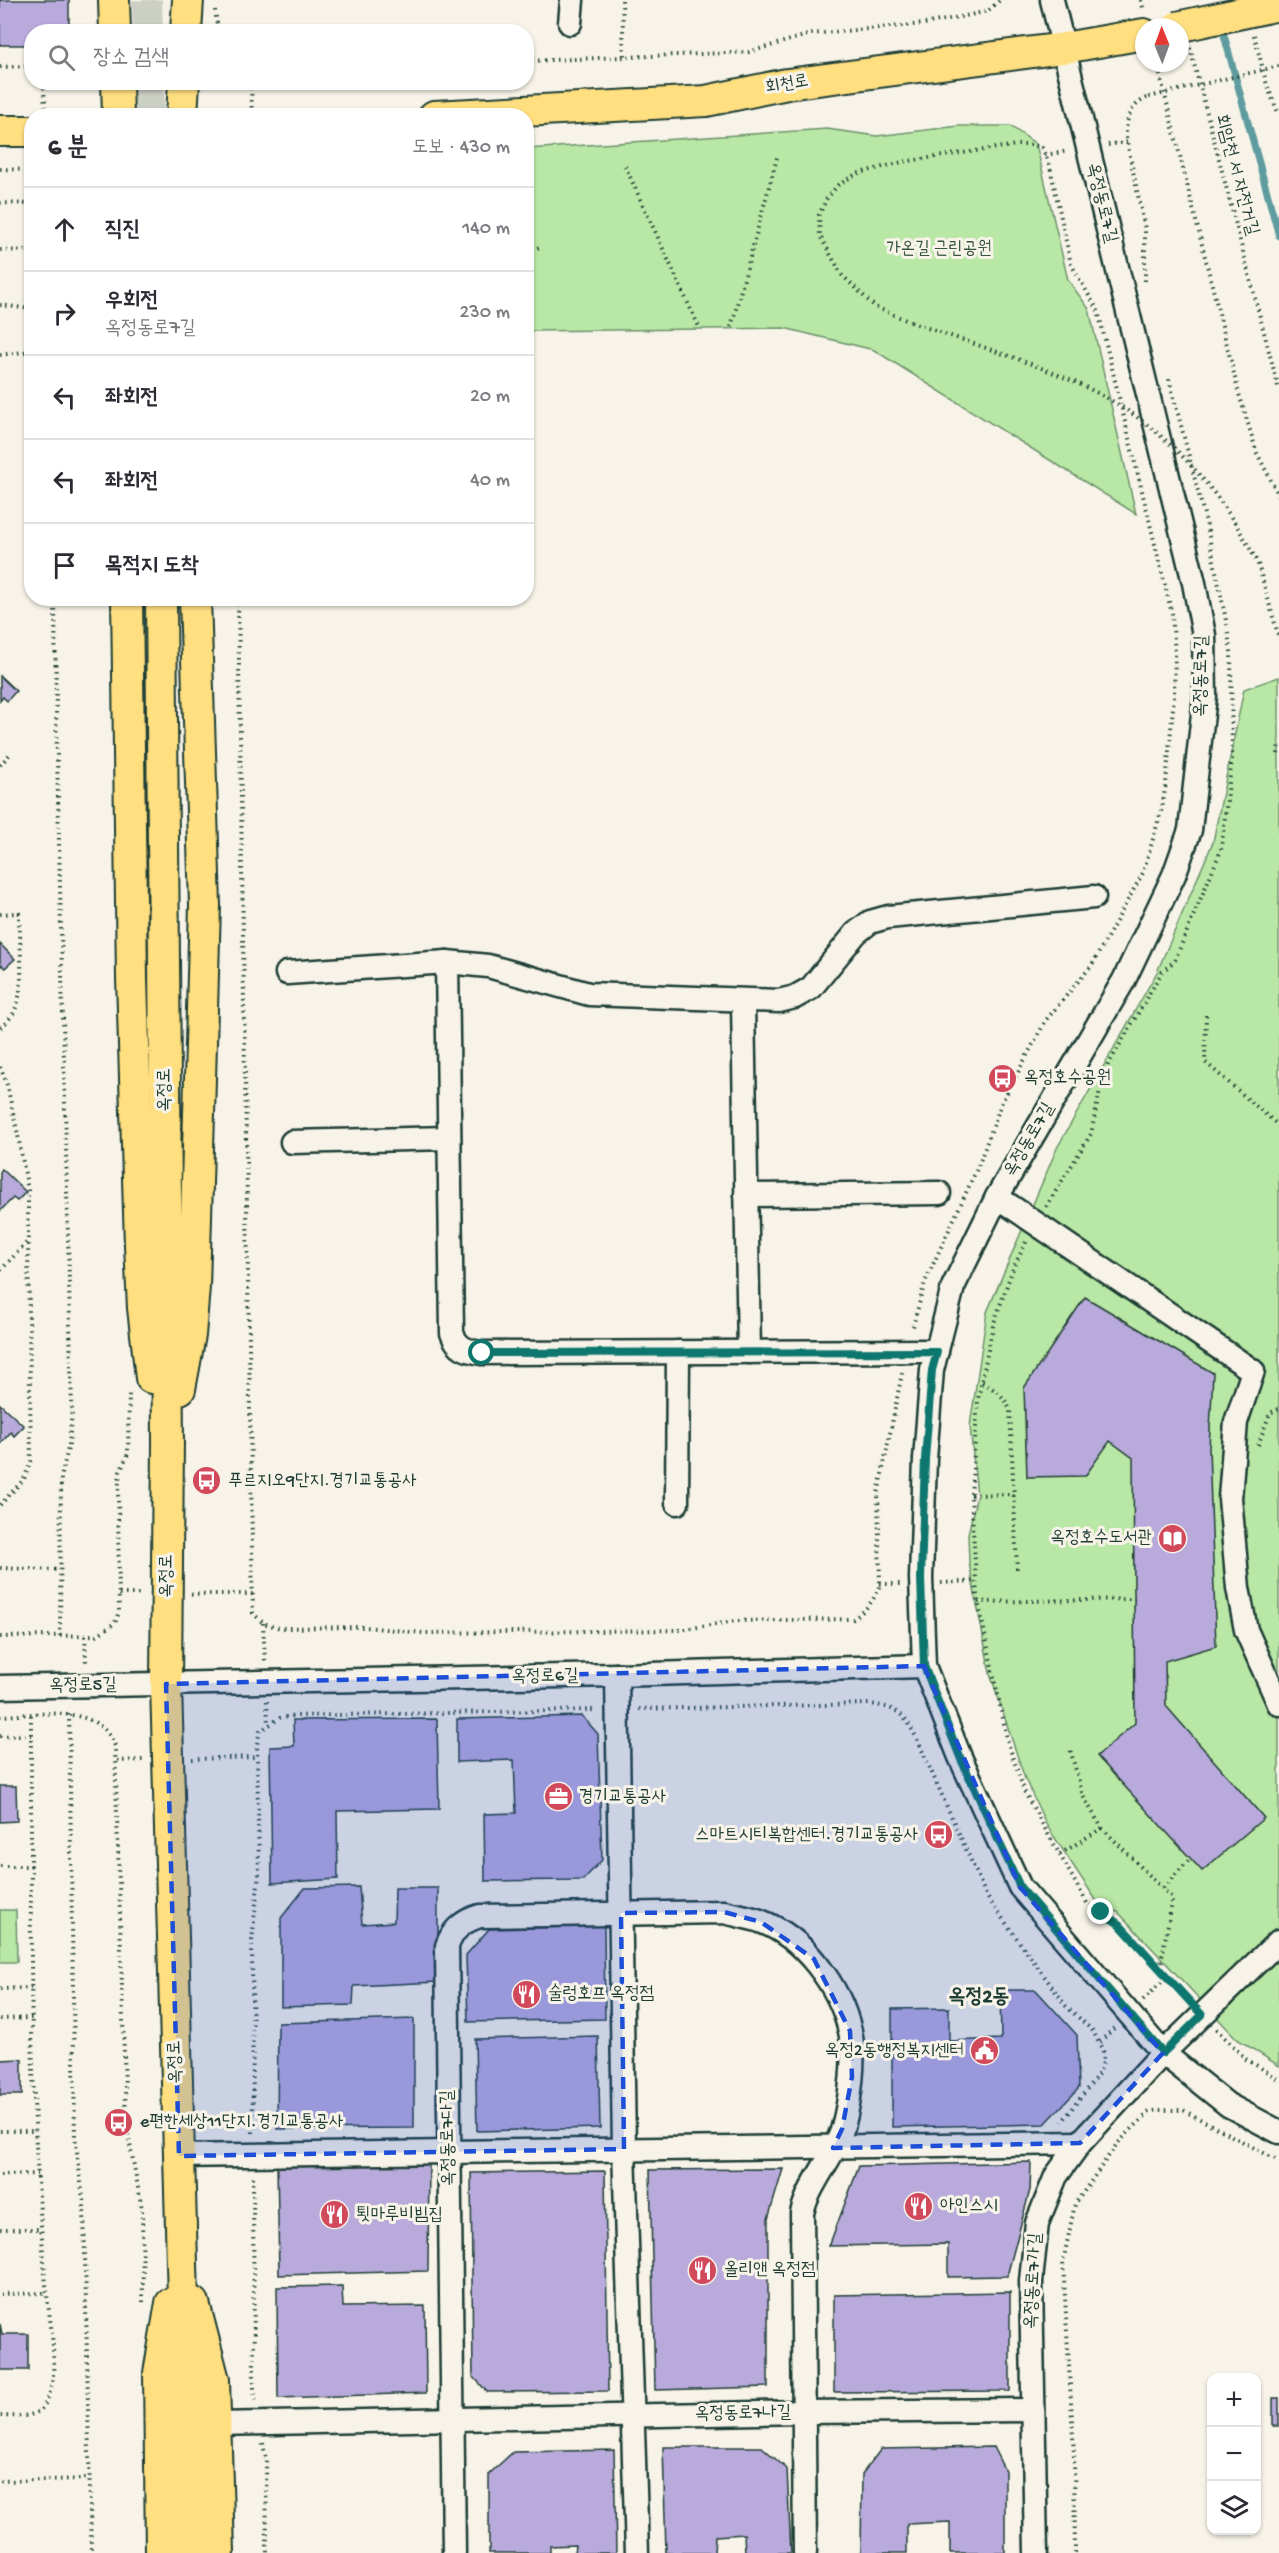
<!DOCTYPE html>
<html lang="ko">
<meta charset="utf-8">
<style>
:root{--surface:#fff;--page:#f7f7f7;--text:#2b2b33;--muted:#7c7c81;--line:#e1e1e2}
body{margin:0;font-family:"Gochi Hand","Poor Story",sans-serif;background:var(--page);color:var(--text)}
.controls{position:absolute;right:18px;bottom:18px;display:grid;overflow:hidden;border-radius:12px;box-shadow:0 2px 4px #0004}
.controls button{width:54px;height:54px;display:grid;place-items:center;padding:0;border:0;border-bottom:2px solid var(--line);background:var(--surface);color:var(--text);font:30px sans-serif}
.compass{position:absolute;left:1135px;top:18px;width:54px;height:54px;border-radius:50%;background:var(--surface);box-shadow:0 2px 4px #0004;rotate:359deg}
.stop{position:absolute;width:18px;height:18px;margin:-14px;border:4px solid #0f766e;border-radius:50%;background:#fff}
.stop.end{background:#0f766e;border-color:#fff;box-shadow:0 2px 6px #0008}
.list{margin:0;padding:0;list-style:none}
h2{display:flex;justify-content:space-between;align-items:center;height:78px;margin:0;padding:0 24px;font-size:26px}
h2 small{font-size:20px;font-weight:400;color:var(--muted)}
.list li{display:grid;grid-template-columns:39px 1fr auto;gap:18px;align-items:center;box-sizing:border-box;height:84px;padding:0 24px;border-top:2px solid var(--line)}
.list b{display:block;font-size:22px;white-space:nowrap}
.list p{margin:0;font-size:20px;white-space:nowrap;color:var(--muted)}
.list em{font-size:20px;font-style:normal;color:var(--muted)}
.icon{flex:none;width:33px;height:33px;fill:none;stroke:currentColor;stroke-width:2;stroke-linecap:round;stroke-linejoin:round}
.map{position:relative;flex:none;width:1279px;height:2553px;overflow:hidden}
.search{position:absolute;background:var(--surface);box-shadow:0 2px 4px #0004;left:24px;top:24px;width:510px;height:66px;display:flex;align-items:center;gap:15px;box-sizing:border-box;padding:0 21px;border-radius:24px;color:var(--muted);font-size:22px}
.panel{position:absolute;background:var(--surface);box-shadow:0 2px 4px #0004;left:24px;top:108px;width:510px;height:498px;border-radius:24px}
.map>svg:first-child{display:block}
.green{fill:#b9e7a5;stroke:#6c926c;stroke-width:1.5}
.lines{fill:none;stroke-linecap:round;stroke-linejoin:round}
.stream{stroke:#5f9c9f;stroke-width:7}
.building{fill:#b8aadb;stroke:#1f3d34;stroke-width:1.5}
.major-tunnel{stroke:#cccfc4;stroke-width:30;stroke-dasharray:30 15;stroke-linecap:butt}
.minor-casing{stroke:#1f3d34;stroke-width:27}
.major-casing{stroke:#1f3d34;stroke-width:34}
.path{stroke:#1f3d34;stroke-width:4;stroke-dasharray:1.5 4.5;stroke-linecap:butt}
.minor{stroke:#f7f3e8;stroke-width:22}
.major{stroke:#ffdf80;stroke-width:30}
.major-bridge-casing{stroke:#1f3d34;stroke-width:34;stroke-linecap:butt}
.path-bridge{stroke:#1f3d34;stroke-width:4;stroke-dasharray:1.5 4.5;stroke-linecap:butt}
.major-bridge{stroke:#ffdf80;stroke-width:30}
.route{stroke:#0f766e;stroke-width:8}
.marked{fill:#1d4ed8;fill-opacity:0.2;stroke:#1d4ed8;stroke-width:4.5;stroke-dasharray:12 8;stroke-linejoin:round}
.labels{text-anchor:middle;dominant-baseline:central;stroke-width:6;stroke-linejoin:round;paint-order:stroke}
.street-label{font-size:18px;fill:#1f3d34;stroke:#f7f3e8}
.park-label{font-size:18px;fill:#365645;stroke:#f7f3e8}
.poi-label{font-size:18px;fill:#1f3d34;stroke:#f7f3e8;text-anchor:start}
.quarter-label{font-size:21px;font-weight:bold;fill:#1f3d34;stroke:#f7f3e8}
</style>
<div class="map">
<svg width="1279" height="2553" viewBox="0 0 1279 2553">
<rect width="100%" height="100%" fill="#f7f3e8"/>
<filter id="ink" filterUnits="userSpaceOnUse"><feTurbulence type="fractalNoise" baseFrequency=".0167" numOctaves="2"/><feDisplacementMap in="SourceGraphic" scale="12" xChannelSelector="R" yChannelSelector="G"/><feConvolveMatrix kernelMatrix="1 2 1 2 8 2 1 2 1" color-interpolation-filters="sRGB"/></filter>
<g filter="url(#ink)">
<g class="green">
<polygon points="959,126 1010,126 1036,144 1068,280 1089,309 1136,514 874,350 784,328 527,331 527,149 827,129 877,136"/>
<polygon points="1279,677 1279,2066 1237,2039 1118,1912 1105,1909 1096,1900 1047,1826 1025,1779 990,1673 969,1563 968,1534 977,1495 970,1426 987,1312 1057,1148 1157,972 1213,842 1244,689"/>
<polygon points="0,1910 16,1910 17,1962 0,1962"/>
</g>
<g class="lines">
<polyline class="stream" points="1221,24 1279,236"/>
</g>
<g class="building">
<polygon points="0,0 69,0 69,32 32,32 32,45 0,45"/>
<polygon points="0,676 16,691 7,701 3,697 0,701"/>
<polygon points="0,944 15,959 5,968 2,965 0,967"/>
<polygon points="2,1169 26,1192 17,1201 13,1198 0,1211 0,1172"/>
<polygon points="1085,1297 1213,1373 1209,1448 1216,1646 1165,1661 1166,1706 1264,1818 1202,1871 1097,1756 1135,1723 1133,1458 1110,1441 1085,1476 1027,1477 1024,1388"/>
<polygon points="0,1404 24,1426 14,1436 11,1432 0,1444"/>
<polygon points="582,1716 598,1734 602,1860 583,1880 485,1881 484,1814 516,1813 514,1760 457,1762 457,1719"/>
<polygon points="437,1719 439,1809 337,1811 338,1879 272,1883 270,1747 294,1746 293,1720"/>
<polygon points="0,1786 16,1786 17,1821 0,1822"/>
<polygon points="359,1887 362,1924 394,1922 395,1888 438,1888 438,1982 354,1986 353,2005 281,2007 281,1918 305,1888"/>
<polygon points="604,1926 605,2019 468,2022 466,1955 489,1929"/>
<polygon points="1000,1990 1036,1990 1077,2035 1079,2088 1045,2124 892,2127 892,2009 949,2008 949,2041 1001,2039"/>
<polygon points="414,2019 414,2128 277,2129 278,2023"/>
<polygon points="598,2036 600,2128 477,2131 475,2039"/>
<polygon points="22,2059 22,2095 0,2095 0,2060"/>
<polygon points="429,2158 428,2271 279,2275 277,2163"/>
<polygon points="1031,2162 1030,2190 1007,2276 948,2277 948,2244 829,2246 859,2166"/>
<polygon points="783,2169 768,2219 768,2387 655,2390 650,2170"/>
<polygon points="605,2171 608,2391 487,2392 473,2376 471,2173"/>
<polygon points="342,2286 343,2307 425,2306 426,2393 278,2398 277,2287"/>
<polygon points="1010,2292 1010,2391 834,2392 834,2295"/>
<polygon points="0,2324 2,2334 28,2334 28,2370 0,2370"/>
<rect x="1273" y="2398" width="6" height="28"/>
<polygon points="663,2447 762,2447 787,2469 791,2553 745,2553 744,2534 715,2536 714,2553 666,2553"/>
<polygon points="993,2447 1005,2471 1005,2553 950,2553 950,2522 907,2524 907,2553 861,2553 862,2474 881,2449"/>
<polygon points="614,2450 616,2553 574,2553 575,2545 550,2546 550,2553 489,2553 489,2474 513,2452"/>
</g>
<g class="lines">
<g class="major-tunnel">
<polyline points="147,0 148,32"/>
<polyline points="149,82 150,116"/>
</g>
<defs>
<g id="minor">
<polyline points="1052,0 1194,583 1204,635 1205,696 1190,830 1174,875 1124,980 997,1197 953,1287 932,1370 925,1459 921,1578 924,1666 960,1757 1020,1887 1163,2053 1228,2105 1279,2132"/>
<polyline points="570,23 572,0"/>
<polyline points="287,973 447,962"/>
<polyline points="743,1002 749,1352"/>
<polyline points="292,1142 448,1138"/>
<polyline points="746,1195 939,1193"/>
<polyline points="997,1197 1253,1371 1236,1422 1230,1498 1238,1588 1246,1630 1279,1704"/>
<path d="M937 1351 482 1353C467 1351 457 1348 452 1333L447 962 488 966 589 994 779 1001 795 997 811 988 856 933 870 922 888 917 1094 897"/>
<polyline points="677,1503 678,1352"/>
<polyline points="617,1675 624,2149 637,2553"/>
<polyline points="0,1687 617,1675 924,1666"/>
<polyline points="179,2156 1080,2143"/>
<polyline points="217,2424 803,2412 1033,2410"/>
<path d="M454 2553 447 1946C453 1929 463 1921 480 1916L724 1912C736 1915 748 1917 760 1921 804 1937 840 1987 850 2031 856 2057 850 2101 843 2127 834 2158 810 2181 802 2213L805 2553"/>
<polyline points="1036,2553 1031,2281 1037,2223 1056,2176 1080,2143 1163,2053 1279,1941"/>
</g>
<g id="major">
<polyline points="114,0 115,32"/>
<polyline points="186,32 188,0"/>
<polyline points="117,82 118,116"/>
<polyline points="182,116 184,82"/>
<polyline points="434,116 706,101 787,84 1064,48 1144,34"/>
<polyline points="0,131 32,131"/>
<polyline points="127,598 132,978 140,1245 143,1308 151,1378"/>
<polyline points="161,598 168,1442 166,1684 190,2553"/>
<polyline points="180,1389 190,1335 194,1287 205,905 195,598"/>
<polyline points="194,2303 214,2380 219,2553"/>
<polyline points="161,2553 159,2373 171,2303"/>
</g>
</defs>
<use href="#minor" class="minor-casing"/>
<use href="#major" class="major-casing"/>
<g class="path">
<polyline points="622,0 624,59"/>
<polyline points="1141,0 1144,11"/>
<polyline points="215,10 218,32"/>
<polyline points="140,28 162,28"/>
<polyline points="1254,35 1267,85 1279,115"/>
<polyline points="1190,48 1279,390"/>
<polyline points="526,61 749,52 811,34 924,24 970,15 988,11 1000,0"/>
<polyline points="1157,63 1239,394 1257,453 1279,496"/>
<polyline points="0,67 32,66"/>
<polyline points="44,82 45,109"/>
<polyline points="251,82 252,116"/>
<polyline points="1108,145 1127,142"/>
<polyline points="1045,155 1068,151"/>
<polyline points="625,166 699,327"/>
<polyline points="0,169 32,170"/>
<polyline points="0,203 32,204"/>
<polyline points="526,230 536,229"/>
<polyline points="0,250 32,251"/>
<polyline points="526,252 540,247"/>
<path d="M1145 281V229L1126 137C1126 118 1130 105 1149 97"/>
<polyline points="0,305 32,309"/>
<polyline points="911,322 875,307 842,275 820,236 819,215 827,198 838,185 856,174 902,162 1017,145 1034,145 1042,148 1049,162 1071,264 1098,311 1172,614 1175,653 1174,697 1166,783 1162,808 1143,873 1092,965 1046,1020 1002,1102 977,1169 925,1282 912,1330"/>
<polyline points="731,327 778,154"/>
<polyline points="0,355 32,351"/>
<polyline points="1169,379 1206,522 1227,625"/>
<polyline points="1258,564 1279,638"/>
<polyline points="55,598 56,711 72,1412 69,1444 61,1478 60,1636"/>
<path d="M238 598 253 1613 263 1623 280 1628 365 1627 423 1633 680 1630 735 1621 853 1619C866 1610 875 1600 880 1584L878 1494 902 1373"/>
<polyline points="1278,754 1279,742"/>
<polyline points="0,765 11,753"/>
<path d="M0 914 19 913C19 940 26 985 15 1010 12 1017 6 1023 0 1028"/>
<polyline points="1206,1015 1205,1062 1279,1126"/>
<polyline points="0,1067 6,1081 17,1130 28,1190 28,1241 0,1271"/>
<polyline points="1046,1207 1091,1134 1100,1090 1108,1065 1162,972 1175,960 1221,850 1232,758 1231,652 1228,633"/>
<polyline points="1026,1242 1012,1271 993,1326 978,1399 971,1495 977,1596 1008,1743 1025,1793 1087,1903 1119,1924 1188,1999"/>
<path d="M982 1382C995 1390 1004 1395 1010 1410L1017 1569"/>
<polyline points="1258,1445 1270,1413 1279,1409"/>
<polyline points="971,1495 1014,1494"/>
<polyline points="0,1505 24,1479 31,1461 28,1241"/>
<polyline points="0,1568 60,1570"/>
<polyline points="941,1583 976,1581"/>
<polyline points="880,1584 901,1584"/>
<polyline points="119,1594 142,1594"/>
<polyline points="191,1594 253,1594"/>
<polyline points="978,1602 1135,1599"/>
<polyline points="263,1623 265,1661"/>
<polyline points="85,1636 86,1664"/>
<polyline points="0,1637 97,1635 115,1623 119,1612 118,1491 120,1472 128,1454 129,1391"/>
<polyline points="267,1701 268,1725"/>
<path d="M639 1709 870 1704C900 1708 905 1715 918 1741L987 1897 1066 2006 1093 2031 1103 2051V2062L1099 2073 1062 2122"/>
<polyline points="69,1714 75,2136 84,2207 91,2553"/>
<polyline points="31,1715 31,1866"/>
<path d="M0 1716C37 1715 98 1702 115 1746L126 2123 142 2209 143 2303"/>
<polyline points="0,1736 31,1735"/>
<polyline points="192,1759 257,1757"/>
<polyline points="117,1761 143,1760"/>
<polyline points="1102,1828 1171,1897 1172,1903 1160,1968"/>
<polyline points="1060,1854 1102,1828 1083,1796 1070,1749"/>
<path d="M0 1866H31C30 2009 33 2152 47 2295 50 2324 62 2381 43 2407 34 2419 13 2416 0 2416"/>
<polyline points="1163,1888 1191,1858"/>
<polyline points="0,1989 31,1988"/>
<polyline points="1143,2000 1167,1977"/>
<polyline points="0,2019 32,2018"/>
<polyline points="1216,2029 1246,2059 1279,2079"/>
<polyline points="1100,2042 1114,2028"/>
<polyline points="0,2131 35,2131"/>
<polyline points="253,2133 252,1941 259,1874 257,1744 260,1731 280,1718 294,1716 595,1710"/>
<polyline points="0,2175 37,2174"/>
<polyline points="253,2177 254,2389 256,2403"/>
<polyline points="0,2229 41,2229"/>
<polyline points="0,2294 47,2293"/>
<polyline points="263,2443 266,2460 267,2553"/>
<polyline points="0,2481 89,2479"/>
<polyline points="1075,2553 1074,2454 1063,2262 1075,2204 1117,2144 1149,2112 1159,2110 1183,2110 1279,2161"/>
</g>
<use href="#minor" class="minor"/>
<use href="#major" class="major"/>
<defs>
<polyline id="major-bridge" points="1177,27 1279,5"/>
</defs>
<use href="#major-bridge" class="major-bridge-casing"/>
<g class="path-bridge">
<polyline points="1149,97 1279,66"/>
<path d="M911 322C979 347 1075 373 1134 415 1188 453 1229 506 1258 564"/>
</g>
<use href="#major-bridge" class="major-bridge"/>
</g>
</g>
<g class="lines" filter="url(#ink)">
<polyline class="route" points="482,1353 937,1352 932,1370 925,1459 921,1578 924,1666 960,1757 1020,1887 1163,2053 1202,2015 1119,1924 1101,1912"/>
</g>
<path class="marked" d="M924 1666 1020 1887 1163 2053 1080 2143 833 2148 842 2129 852 2077 850 2031 814 1959 761 1922 724 1912 621 1913 624 2149 179 2156 166 1684Z"/>
<defs>
<symbol id="bus-disc" viewBox="-11 -11 22 22"><circle r="9.5" fill="#d1495b" stroke="#f7f3e8"/><path d="M-5-6H5V4H4V6H2V4H-2V6H-4V4H-5ZM-3.5-4V0h7V-4ZM-3.5 1.2v1.5H-2V1.2ZM2 1.2v1.5H3.5V1.2Z" fill="#fff"/></symbol>
<symbol id="library-disc" viewBox="-11 -11 22 22"><circle r="9.5" fill="#d1495b" stroke="#f7f3e8"/><path d="M-6-4Q-3-5.5-.7-3.5V5Q-3 3-6 4ZM6-4Q3-5.5 .7-3.5V5Q3 3 6 4Z" fill="#fff"/></symbol>
<symbol id="office-disc" viewBox="-11 -11 22 22"><circle r="9.5" fill="#d1495b" stroke="#f7f3e8"/><path d="M-6-3h4V-5.5h4V-3h4V5H-6ZM-1-4.5V-3h2v-1.5ZM-6 0V1H6V0Z" fill="#fff"/></symbol>
<symbol id="restaurant-disc" viewBox="-11 -11 22 22"><circle r="9.5" fill="#d1495b" stroke="#f7f3e8"/><path d="M-5-6h1v4h1v-4h1v4h1v-4h1v5L-1.5 .5V6h-2V.5L-5-1ZM5-6V6H3V1.5H1.5Q1.5-4 5-6Z" fill="#fff"/></symbol>
<symbol id="civic-disc" viewBox="-11 -11 22 22"><circle r="9.5" fill="#d1495b" stroke="#f7f3e8"/><path d="M-.6-6.5H3V-4.5H.6V-3L4-1V1h2V6H-6V1h2V-1L-.6-3ZM-1.2 2.5V6h2.4V2.5Z" fill="#fff"/></symbol>
</defs>
<g fill-rule="evenodd">
<use href="#bus-disc" x="986" y="1062" width="33" height="33"/>
<use href="#bus-disc" x="190" y="1464" width="33" height="33"/>
<use href="#library-disc" x="1156" y="1522" width="33" height="33"/>
<use href="#office-disc" x="542" y="1780" width="33" height="33"/>
<use href="#bus-disc" x="922" y="1818" width="33" height="33"/>
<use href="#restaurant-disc" x="510" y="1978" width="33" height="33"/>
<use href="#civic-disc" x="968" y="2034" width="33" height="33"/>
<use href="#bus-disc" x="102" y="2106" width="33" height="33"/>
<use href="#restaurant-disc" x="902" y="2190" width="33" height="33"/>
<use href="#restaurant-disc" x="318" y="2198" width="33" height="33"/>
<use href="#restaurant-disc" x="686" y="2254" width="33" height="33"/>
</g>
<g class="labels">
<g class="street-label">
<text transform="translate(787 85) rotate(-10)">회천로</text>
<text transform="translate(1236 175) rotate(75)">회암천 서 자전거길</text>
<text transform="translate(1101 203) rotate(76)">옥정동로7길</text>
<text transform="translate(1202 676) rotate(-89)">옥정동로7길</text>
<text transform="translate(165 1090) rotate(-90)">옥정로</text>
<text transform="translate(1030 1140) rotate(-60)">옥정동로7길</text>
<text transform="translate(167 1576) rotate(-90)">옥정로</text>
<text transform="translate(545 1677) rotate(-1)">옥정로6길</text>
<text transform="translate(83 1686) rotate(-1)">옥정로5길</text>
<text transform="translate(176 2062) rotate(-92)">옥정로</text>
<text transform="translate(449 2138) rotate(-91)">옥정동로7다길</text>
<text transform="translate(1034 2281) rotate(-87)">옥정동로7가길</text>
<text transform="translate(743 2414) rotate(-1)">옥정동로7나길</text>
</g>
<g class="park-label">
<text x="939" y="249">가온길 근린공원</text>
</g>
<g class="poi-label">
<text x="1024" y="1078">옥정호수공원</text>
<text x="228" y="1481">푸르지오9단지.경기교통공사</text>
<text x="1152" y="1538" text-anchor="end">옥정호수도서관</text>
<text x="579" y="1797">경기교통공사</text>
<text x="918" y="1835" text-anchor="end">스마트시티복합센터.경기교통공사</text>
<text x="548" y="1994">술렁호프 옥정점</text>
<text x="964" y="2051" text-anchor="end">옥정2동행정복지센터</text>
<text x="140" y="2122">e편한세상11단지.경기교통공사</text>
<text x="940" y="2206">아인스시</text>
<text x="356" y="2215">툇마루비빔집</text>
<text x="724" y="2270">올리앤 옥정점</text>
</g>
<g class="quarter-label">
<text x="979" y="1998">옥정2동</text>
</g>
</g>
</svg>
<div class="controls">
<button>+</button>
<button>−</button>
<button><svg class="icon" aria-label="layers" viewBox="0 0 24 24"><path d="M12 4l9 5-9 5-9-5zM3 14l9 5 9-5"/></svg></button>
</div>
<svg class="compass" viewBox="-18 -18 36 36"><path d="M0-13l5 13h-10z" fill="#e53935"/><path d="M0 13l5-13h-10z" fill="#7c7c81"/></svg>
<div class="stop" style="left:482px;top:1353px"></div>
<div class="stop end" style="left:1101px;top:1912px"></div>
<div class="search"><svg class="icon" aria-label="search" viewBox="0 0 24 24"><circle cx="10" cy="10" r="6"/><path d="M15 15l6 6"/></svg>장소 검색</div>
<section class="panel">
<h2>6 분<small>도보 · 430 m</small></h2>
<ul class="list">
<li><svg class="icon" aria-label="ahead" viewBox="0 0 24 24"><path d="M12 20V5M6 11l6-6 6 6"/></svg><div><b>직진</b></div><em>140 m</em></li>
<li><svg class="icon" aria-label="right" viewBox="0 0 24 24"><path d="M7 20v-9h11M14 6l5 5-5 5"/></svg><div><b>우회전</b><p>옥정동로7길</p></div><em>230 m</em></li>
<li><svg class="icon" aria-label="left" viewBox="0 0 24 24"><path d="M17 20v-9H6M10 6l-5 5 5 5"/></svg><div><b>좌회전</b></div><em>20 m</em></li>
<li><svg class="icon" aria-label="left" viewBox="0 0 24 24"><path d="M17 20v-9H6M10 6l-5 5 5 5"/></svg><div><b>좌회전</b></div><em>40 m</em></li>
<li><svg class="icon" aria-label="arrive" viewBox="0 0 24 24"><path d="M6 21V4h12l-3 4 3 4H6"/></svg><div><b>목적지 도착</b></div></li>
</ul>
</section>
</div>
